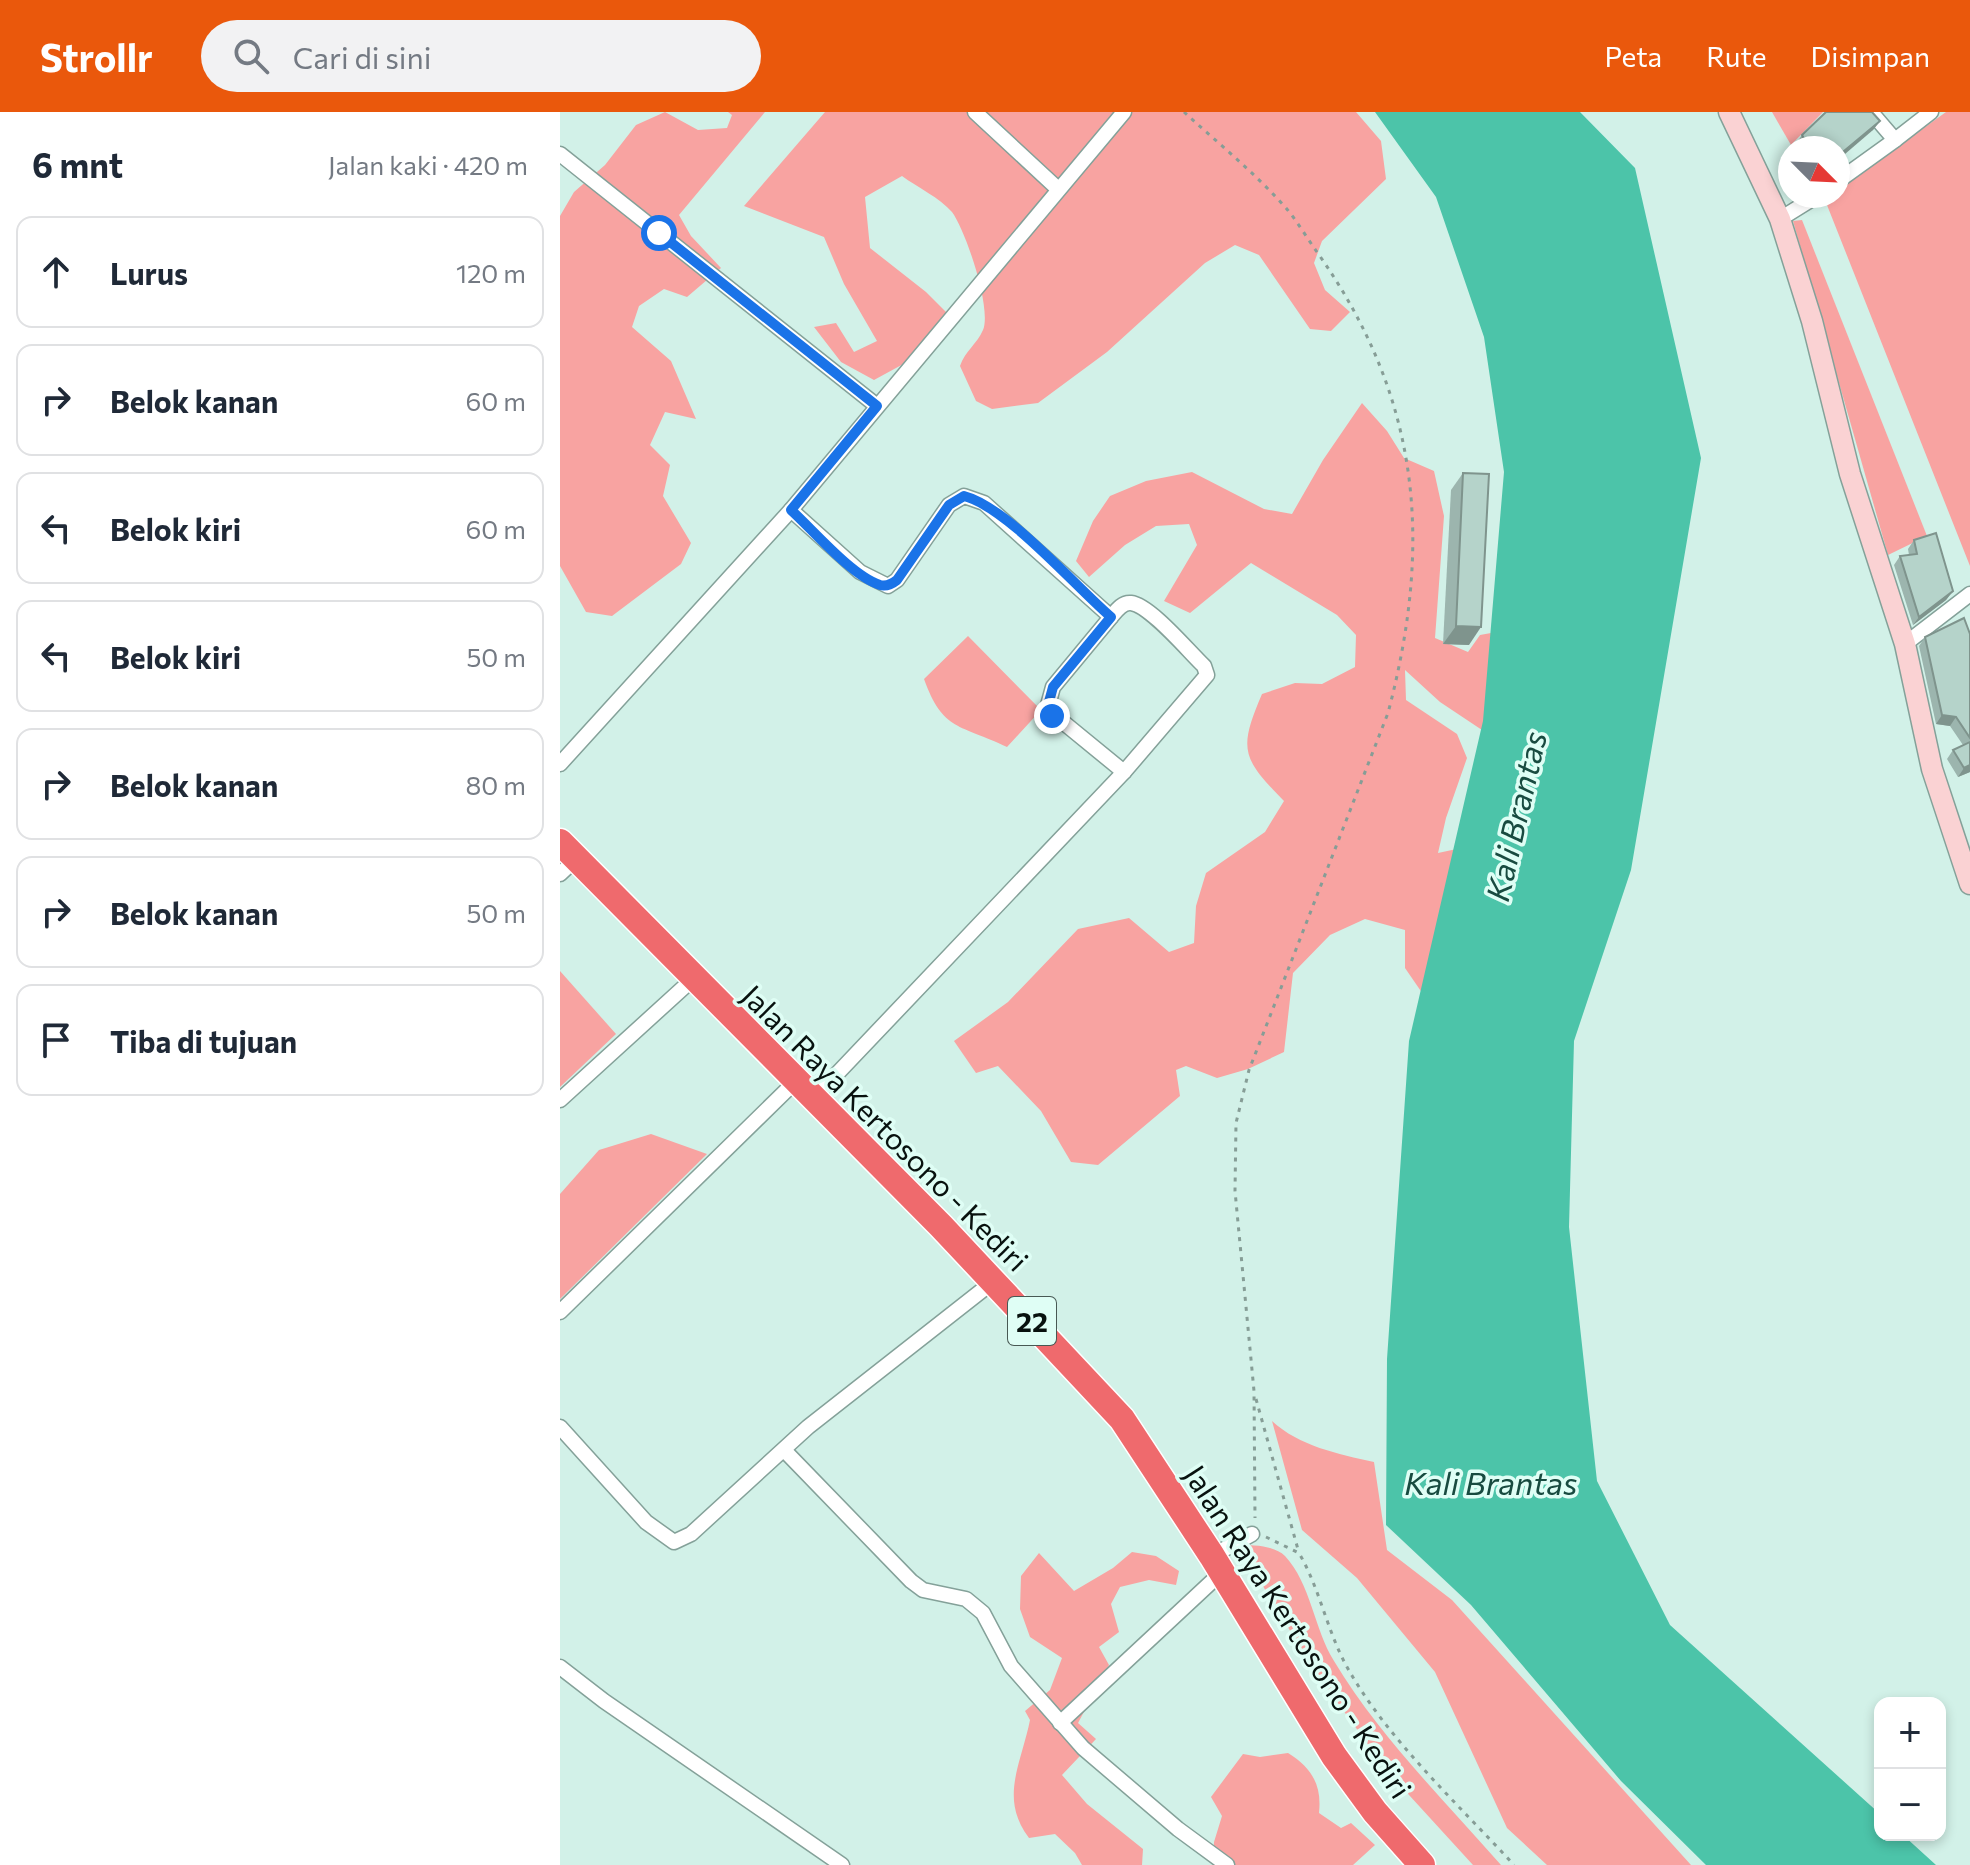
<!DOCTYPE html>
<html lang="id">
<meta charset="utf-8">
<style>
:root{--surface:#fff;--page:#f2f2f3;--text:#1f2937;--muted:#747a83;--line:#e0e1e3;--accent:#ea580c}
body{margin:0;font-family:Commissioner,sans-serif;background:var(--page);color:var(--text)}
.controls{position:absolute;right:24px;bottom:24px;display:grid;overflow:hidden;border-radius:16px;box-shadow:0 4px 12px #0003}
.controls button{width:72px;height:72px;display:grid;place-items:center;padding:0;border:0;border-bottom:2px solid var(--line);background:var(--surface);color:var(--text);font:40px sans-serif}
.compass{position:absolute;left:1218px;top:24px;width:72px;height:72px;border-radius:50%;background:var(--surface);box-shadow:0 4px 12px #0003;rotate:114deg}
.stop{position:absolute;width:24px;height:24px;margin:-18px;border:6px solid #1a73e8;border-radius:50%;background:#fff}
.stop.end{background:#1a73e8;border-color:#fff;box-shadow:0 2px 8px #0008}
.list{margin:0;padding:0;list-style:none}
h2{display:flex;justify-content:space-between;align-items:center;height:104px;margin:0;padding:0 32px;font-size:34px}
h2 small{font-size:26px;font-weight:400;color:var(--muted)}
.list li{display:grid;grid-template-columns:52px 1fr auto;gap:24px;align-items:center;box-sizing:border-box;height:112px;margin:0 16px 16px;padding:0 16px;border:2px solid var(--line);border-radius:16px}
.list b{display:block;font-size:30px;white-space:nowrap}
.list em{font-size:26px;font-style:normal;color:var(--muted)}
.icon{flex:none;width:44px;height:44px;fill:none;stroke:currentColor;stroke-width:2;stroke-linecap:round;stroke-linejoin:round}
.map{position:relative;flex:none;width:1410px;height:1753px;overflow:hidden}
header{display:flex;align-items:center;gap:48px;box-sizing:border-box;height:112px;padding:0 40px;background:var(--accent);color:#fff}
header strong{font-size:38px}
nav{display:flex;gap:44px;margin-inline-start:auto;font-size:28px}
.search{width:560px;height:72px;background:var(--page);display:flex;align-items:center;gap:20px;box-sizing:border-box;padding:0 28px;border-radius:44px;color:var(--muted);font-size:30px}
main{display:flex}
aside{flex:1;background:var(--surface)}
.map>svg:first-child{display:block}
.green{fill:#f8a3a1}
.water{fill:#4cc4a9}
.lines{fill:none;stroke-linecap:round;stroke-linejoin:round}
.street-casing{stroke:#84a199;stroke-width:17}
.secondary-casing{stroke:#84a199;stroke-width:23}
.highway-casing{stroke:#fff;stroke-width:29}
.path{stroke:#869d96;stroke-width:3;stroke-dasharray:4 6;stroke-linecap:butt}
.street{stroke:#fff;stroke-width:14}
.secondary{stroke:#fad2d3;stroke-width:20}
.highway{stroke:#ef6a6d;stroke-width:26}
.wall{fill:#9cb5ae}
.shaded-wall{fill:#7f948d}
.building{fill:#b5d3ca;stroke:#7f948d;stroke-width:2}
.route{stroke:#1a73e8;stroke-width:10}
.labels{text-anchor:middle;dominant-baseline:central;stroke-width:7;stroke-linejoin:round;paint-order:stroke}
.shield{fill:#dffef5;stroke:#485954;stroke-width:2}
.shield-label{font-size:28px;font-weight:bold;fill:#08120f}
.street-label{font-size:30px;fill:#08120f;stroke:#dffef5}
.water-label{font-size:32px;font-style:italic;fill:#184b40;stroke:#dffef5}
</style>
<header>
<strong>Strollr</strong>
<div class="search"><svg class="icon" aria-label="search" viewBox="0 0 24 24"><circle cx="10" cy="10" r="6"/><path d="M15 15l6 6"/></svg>Cari di sini</div>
<nav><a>Peta</a><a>Rute</a><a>Disimpan</a></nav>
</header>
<main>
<aside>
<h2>6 mnt<small>Jalan kaki · 420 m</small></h2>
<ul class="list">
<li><svg class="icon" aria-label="ahead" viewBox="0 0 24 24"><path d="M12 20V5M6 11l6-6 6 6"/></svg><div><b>Lurus</b></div><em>120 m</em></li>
<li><svg class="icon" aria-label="right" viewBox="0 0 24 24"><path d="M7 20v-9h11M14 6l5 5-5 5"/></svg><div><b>Belok kanan</b></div><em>60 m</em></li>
<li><svg class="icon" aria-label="left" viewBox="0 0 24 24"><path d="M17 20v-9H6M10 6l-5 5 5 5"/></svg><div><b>Belok kiri</b></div><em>60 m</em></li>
<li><svg class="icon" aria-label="left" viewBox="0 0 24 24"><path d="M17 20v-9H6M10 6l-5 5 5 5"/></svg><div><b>Belok kiri</b></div><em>50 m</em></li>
<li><svg class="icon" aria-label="right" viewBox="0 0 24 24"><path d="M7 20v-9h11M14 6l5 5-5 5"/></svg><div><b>Belok kanan</b></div><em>80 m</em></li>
<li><svg class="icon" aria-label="right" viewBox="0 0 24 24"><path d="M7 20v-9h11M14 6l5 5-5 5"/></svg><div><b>Belok kanan</b></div><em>50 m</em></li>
<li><svg class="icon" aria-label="arrive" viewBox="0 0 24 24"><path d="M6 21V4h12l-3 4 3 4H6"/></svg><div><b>Tiba di tujuan</b></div></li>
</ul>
</aside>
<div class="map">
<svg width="1410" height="1753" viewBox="0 0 1410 1753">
<rect width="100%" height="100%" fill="#d2f1e8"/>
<g class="green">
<polygon points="105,0 138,18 167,16 172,3 168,0 205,0 119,103 131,124 161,156 127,185 104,177 79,194 72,215 111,249 136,307 105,300 90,333 110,353 103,384 131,431 121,452 52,504 26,500 0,454 0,104 14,80 45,53 76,13"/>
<path d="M265 0H796L821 29 826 67 762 129 754 151 765 178 790 200 771 219 750 217 699 143 675 133 645 151 547 240 478 291 432 297 416 289 400 254C405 239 417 232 423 218 432 197 406 119 392 100 380 86 357 75 342 64L305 85 310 136 366 180 390 204 347 250 314 268 281 250 254 215 276 211 294 240 317 229 284 172 264 125 184 94Z"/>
<polygon points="1212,0 1263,0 1231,33"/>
<polygon points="1386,0 1410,0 1410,454 1265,88 1278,84 1278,78"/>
<polygon points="1242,108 1367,424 1328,443 1233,109"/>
<path d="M802 291 827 319 844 346 874 359 884 404 875 526 908 540 920 523 953 517 940 630 880 590 845 558 846 588 897 622 907 646 886 706 878 741 920 732 867 888 845 856V818L805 807 770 823 733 861 724 940 688 957 657 966 626 954 616 958 620 984 538 1053 511 1050 481 999 438 954 416 961 394 929 448 890 518 817 569 806 609 840 634 831 636 794 646 761 705 720 724 689C682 646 678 638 702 582L735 571 762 572 795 555 796 523 777 503 691 451 630 501 604 489 637 433 629 412 596 414 565 433 529 465 516 449 533 409 550 384 586 369 632 360 704 397 732 402 763 348Z"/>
<path d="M408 524 481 598 447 635C400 612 383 620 364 567Z"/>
<polygon points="0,859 56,922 0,975"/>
<polygon points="91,1022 147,1042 0,1187 0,1082 39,1038"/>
<path d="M712 1309C739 1334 778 1342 814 1350L827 1438 892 1488 1131 1753H987L947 1716 875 1560 797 1466 742 1418Z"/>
<path d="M678 1433C692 1433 714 1433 725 1444 751 1472 754 1517 774 1549 819 1624 884 1688 941 1753H913L828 1660 754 1558Z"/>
<path d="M572 1440 596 1444 619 1459 616 1473 589 1468 560 1475 551 1492 559 1520 539 1535 549 1553 518 1611 536 1627 502 1663 527 1692 583 1737 582 1753H522L515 1741 495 1722 469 1726C439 1686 461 1653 470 1608L465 1599 490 1578 502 1546 470 1525 460 1497 461 1464 479 1441 514 1479 553 1456Z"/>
<path d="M728 1641C752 1656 762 1673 759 1701L781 1716 791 1711 815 1733 793 1753H653L654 1730 662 1704 651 1685 683 1642 700 1645Z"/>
</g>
<polygon class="water" points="815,0 1020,0 1075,56 1141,346 1071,758 1014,929 1009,1115 1037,1369 1110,1513 1320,1702 1320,1723 1343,1723 1376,1753 1146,1753 1061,1669 911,1493 826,1413 827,1247 849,929 923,609 944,360 924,225 876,85"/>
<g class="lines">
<defs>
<g id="street">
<polyline points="415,0 498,77"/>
<polyline points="1311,0 1335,28 1371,0"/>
<polyline points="0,42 317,294"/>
<polyline points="1278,69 1335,28"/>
<polyline points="1220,107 1257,84"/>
<polyline points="231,398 300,460 328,474 337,468 389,393 404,384 424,391 551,505 493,575 487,597 564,660 254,986"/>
<path d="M551 505C556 499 562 490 571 491 590 493 629 540 644 554L647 563 564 660"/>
<polyline points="1345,532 1410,482"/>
<polyline points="0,652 231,398 564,0"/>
<polyline points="0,762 16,747"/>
<polyline points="0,988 134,866"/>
<polyline points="0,1200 237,968"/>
<polyline points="0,1315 86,1410 114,1430 131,1422 248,1315 434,1169"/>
<polyline points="224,1338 351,1469 363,1478 406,1487 423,1501 451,1554 523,1636 618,1717 667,1753"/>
<polyline points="652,1444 692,1422"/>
<polyline points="0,1555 44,1589 282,1753"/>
<polyline points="500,1611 661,1461"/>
</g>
<polyline id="secondary" points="1169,0 1220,107 1252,209 1290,362 1345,532 1372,657 1410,772"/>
<polyline id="highway" points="0,730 381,1114 562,1307 652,1444 774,1644 815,1700 862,1753"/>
</defs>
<use href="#street" class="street-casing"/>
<use href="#secondary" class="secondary-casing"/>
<use href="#highway" class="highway-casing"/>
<g class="path">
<path d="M624 0C658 31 695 61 726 96 737 109 747 126 757 140 861 287 873 430 828 601L689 958 676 1011 675 1079 694 1279 695 1406"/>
<polyline points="696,1287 739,1441"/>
<path d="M706 1425 739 1441C760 1477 767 1519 787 1555 827 1627 899 1693 954 1753"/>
</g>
<use href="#street" class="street"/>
<use href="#secondary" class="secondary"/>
<use href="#highway" class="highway"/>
</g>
<g class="wall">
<polygon points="1320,9 1313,18 1278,36 1238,36 1236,32 1242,23"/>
<polygon points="903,361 909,533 883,532 891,378"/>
<polygon points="1354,428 1393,479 1386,488 1353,513 1334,453 1340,444 1349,443 1348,437"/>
<polygon points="1410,522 1410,660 1398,665 1387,647 1393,638 1403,633 1390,614 1376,612 1359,534 1365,525"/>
</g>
<g class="shaded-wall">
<polygon points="1320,9 1313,18 1278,48 1278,44"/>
<polygon points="1393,479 1386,488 1353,513 1359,505"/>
<polygon points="896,514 921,515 909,533 883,532"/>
<polygon points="1382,603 1396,605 1390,614 1376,612"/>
<polygon points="1410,653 1410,660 1398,665 1404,656"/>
</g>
<g class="building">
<polygon points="1266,0 1312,0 1320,9 1278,44 1278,36 1249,36 1242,23"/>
<polygon points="903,361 929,362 921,515 896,514"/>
<polygon points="1376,421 1393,479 1359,505 1340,444 1357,442 1354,428"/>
<polygon points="1404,506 1410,522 1410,626 1396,605 1382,603 1365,525"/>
<polygon points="1410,630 1410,653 1404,656 1393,638"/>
</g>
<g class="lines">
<path class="route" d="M99 121 317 294 231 398C253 418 292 464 320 473 327 475 332 472 337 468L389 393 404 384C447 395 515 474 551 505L493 575 487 597 492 604"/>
</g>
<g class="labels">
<rect class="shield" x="448" y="1185" width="48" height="48" rx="6"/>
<g class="shield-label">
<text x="472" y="1209">22</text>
</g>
<g class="street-label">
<text transform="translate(326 1015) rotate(45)">Jalan Raya Kertosono - Kediri</text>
<text transform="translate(739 1519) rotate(57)">Jalan Raya Kertosono - Kediri</text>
</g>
<g class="water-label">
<text transform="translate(955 704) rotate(-77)">Kali Brantas</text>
<text x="931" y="1370">Kali Brantas</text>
</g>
</g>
</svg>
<div class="controls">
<button>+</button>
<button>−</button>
</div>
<svg class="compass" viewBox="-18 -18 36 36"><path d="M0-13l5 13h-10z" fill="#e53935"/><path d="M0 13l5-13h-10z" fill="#747a83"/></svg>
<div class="stop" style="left:99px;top:121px"></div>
<div class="stop end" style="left:492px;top:604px"></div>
</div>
</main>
